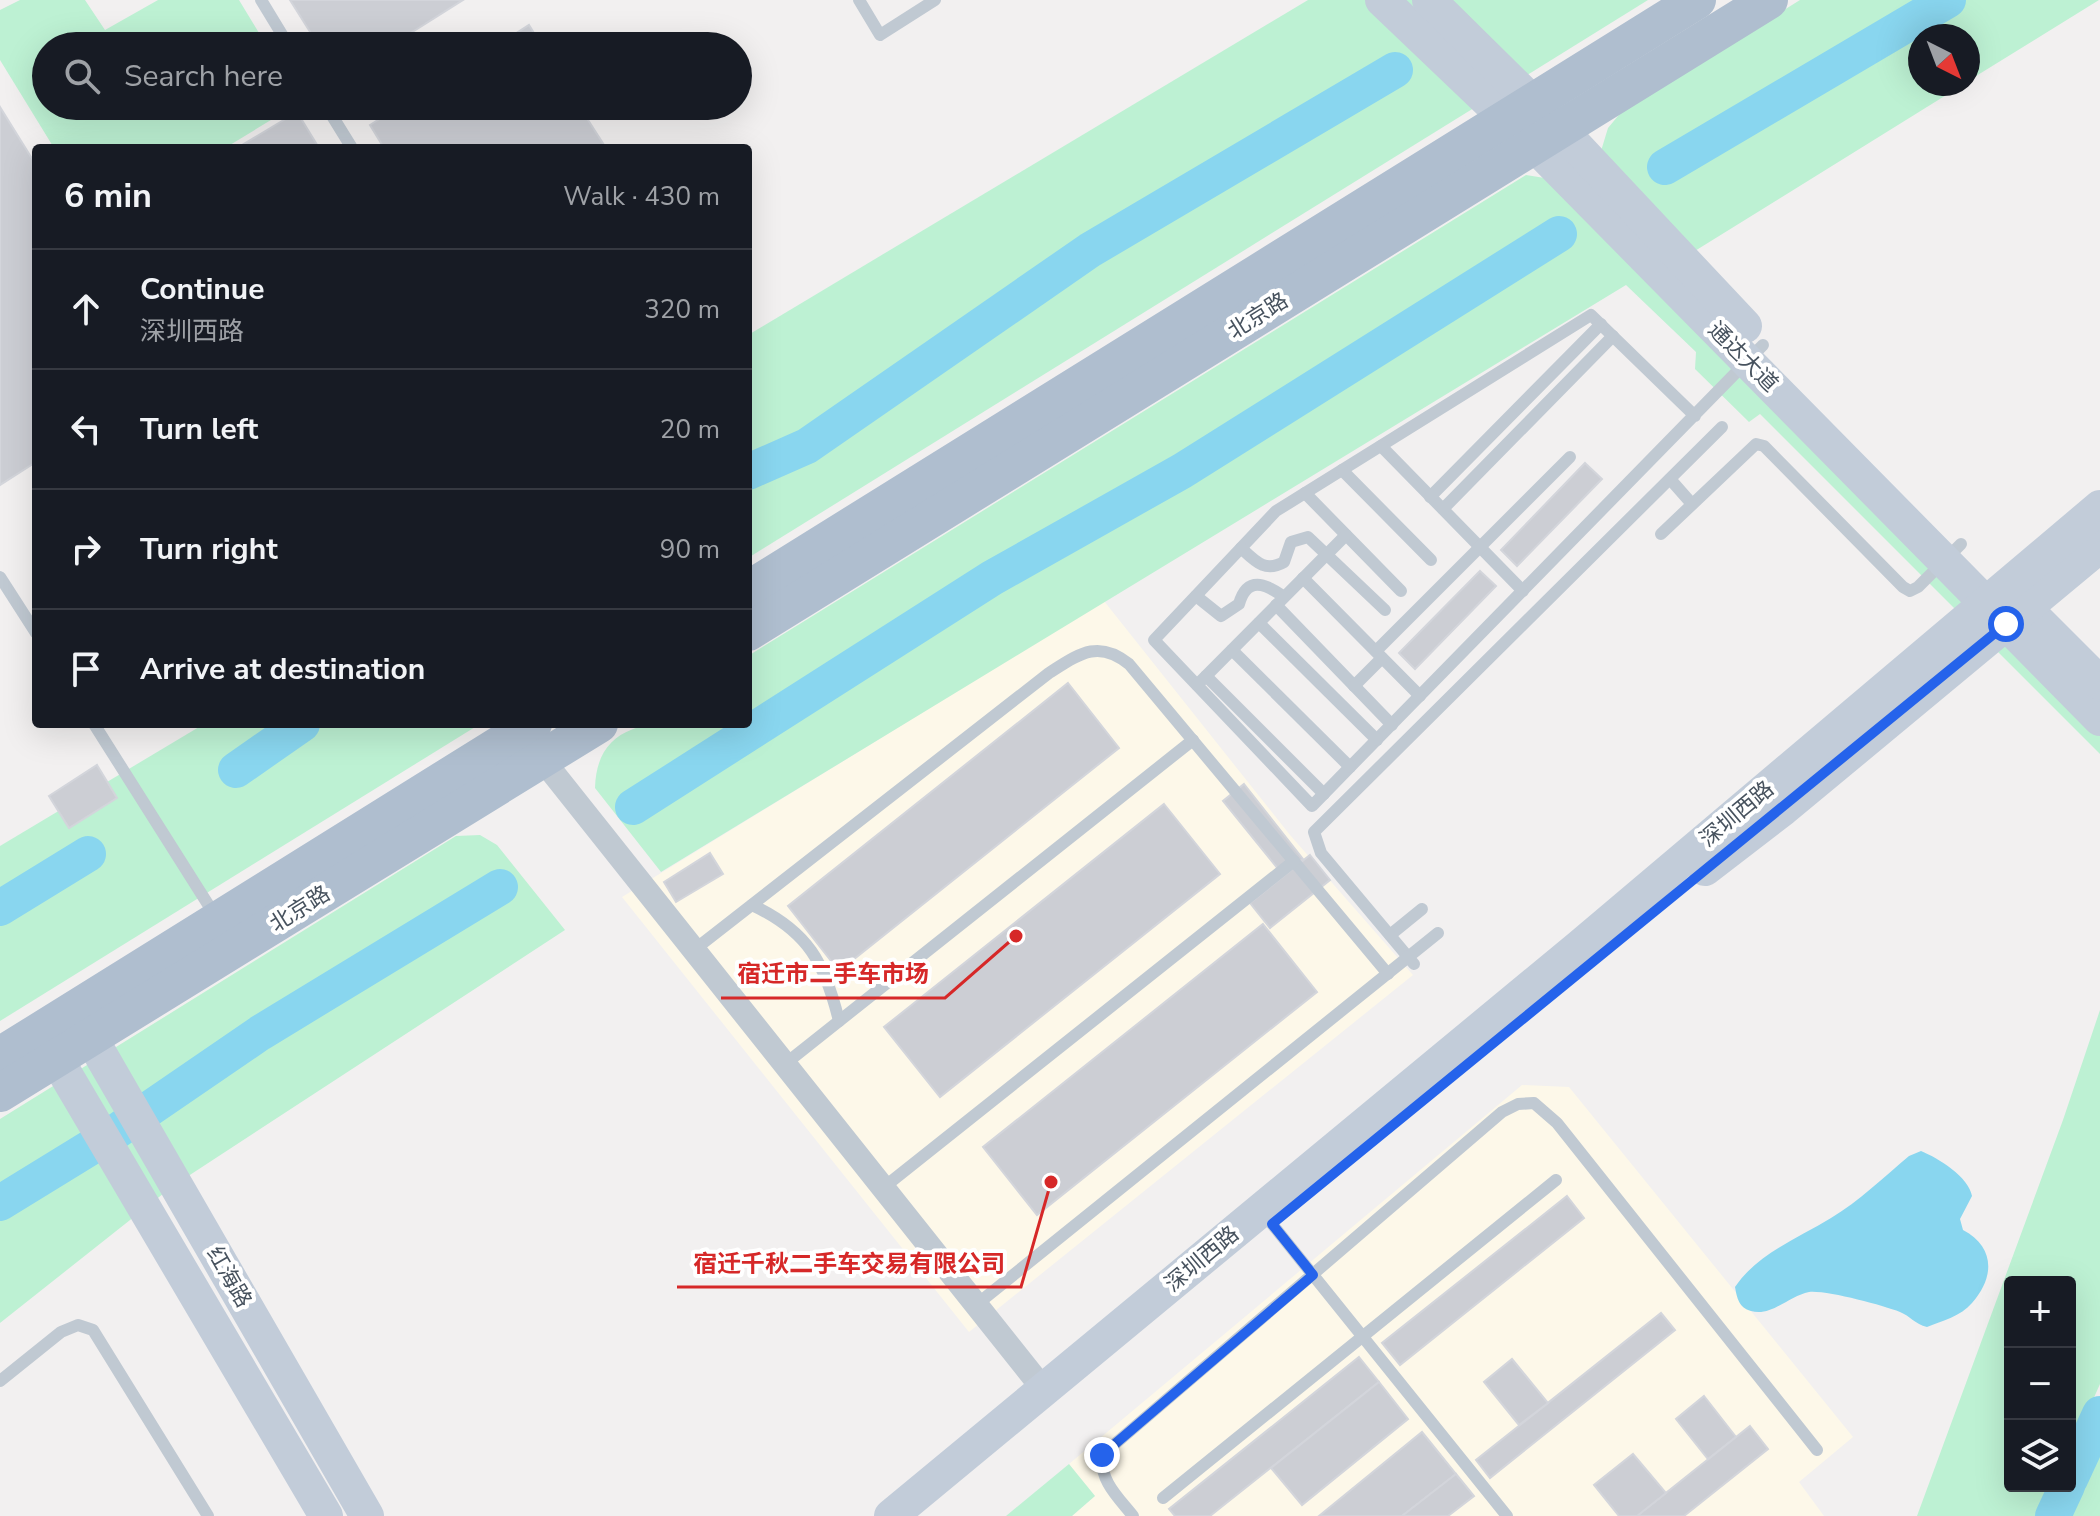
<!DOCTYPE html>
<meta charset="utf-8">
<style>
:root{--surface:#171b24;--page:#20242c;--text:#f1f3f6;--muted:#9ea1a6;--line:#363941}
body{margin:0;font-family:"Nunito Sans","Noto Sans SC",sans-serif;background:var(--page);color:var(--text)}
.controls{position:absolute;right:24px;bottom:24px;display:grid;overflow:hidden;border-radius:8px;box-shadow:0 8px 32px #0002}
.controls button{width:72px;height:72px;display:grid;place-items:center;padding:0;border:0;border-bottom:2px solid var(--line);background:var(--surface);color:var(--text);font:40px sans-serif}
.compass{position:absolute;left:1908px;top:24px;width:72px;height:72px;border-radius:50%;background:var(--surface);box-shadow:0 8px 32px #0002;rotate:138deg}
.stop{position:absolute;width:24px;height:24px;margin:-18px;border:6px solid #2563eb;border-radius:50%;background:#fff}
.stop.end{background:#2563eb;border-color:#fff;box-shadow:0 2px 8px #0008}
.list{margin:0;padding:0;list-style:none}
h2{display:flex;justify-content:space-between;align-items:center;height:104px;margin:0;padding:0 32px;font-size:34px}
h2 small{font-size:26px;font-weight:400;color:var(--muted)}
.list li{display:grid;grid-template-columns:52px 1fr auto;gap:24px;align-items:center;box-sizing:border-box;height:120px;padding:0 32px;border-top:2px solid var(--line)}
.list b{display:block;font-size:30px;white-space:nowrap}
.list p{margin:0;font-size:26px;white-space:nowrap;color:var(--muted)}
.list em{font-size:26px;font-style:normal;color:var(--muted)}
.icon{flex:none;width:44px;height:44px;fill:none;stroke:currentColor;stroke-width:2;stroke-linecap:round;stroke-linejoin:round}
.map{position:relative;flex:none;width:2100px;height:1516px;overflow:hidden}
.search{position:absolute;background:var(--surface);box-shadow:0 8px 32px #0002;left:32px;top:32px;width:720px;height:88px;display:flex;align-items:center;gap:20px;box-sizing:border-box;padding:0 28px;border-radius:44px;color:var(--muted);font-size:30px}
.panel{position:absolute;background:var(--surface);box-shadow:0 8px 32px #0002;left:32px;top:144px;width:720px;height:584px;border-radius:8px}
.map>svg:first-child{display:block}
.commercial{fill:#fdf8e9}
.green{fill:#bdf1d3}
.water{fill:#89d6ef}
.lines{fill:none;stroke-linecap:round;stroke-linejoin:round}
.river{stroke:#89d6ef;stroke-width:36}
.building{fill:#ccced4;stroke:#d3d5db;stroke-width:2}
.lane{stroke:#c0c9d2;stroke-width:12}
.street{stroke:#c0c9d2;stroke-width:24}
.secondary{stroke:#c2ccd9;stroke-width:34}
.primary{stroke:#afbecf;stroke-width:38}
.route{stroke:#2563eb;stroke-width:10}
.labels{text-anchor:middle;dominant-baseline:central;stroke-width:8;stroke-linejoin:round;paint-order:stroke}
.street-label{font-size:22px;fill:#47525e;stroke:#fff}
.leader{fill:none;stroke:#d62828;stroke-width:3}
.callout-dot{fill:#d62828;stroke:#fff;stroke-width:3}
.callout-label{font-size:24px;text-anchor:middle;font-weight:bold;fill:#d62828;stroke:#fff;stroke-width:8;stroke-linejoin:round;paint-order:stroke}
</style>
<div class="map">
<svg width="2100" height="1516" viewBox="0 0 2100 1516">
<rect width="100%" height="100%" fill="#f2f0f0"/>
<g class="commercial">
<polygon points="1104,601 1290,835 1413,975 969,1332 622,897"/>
<polygon points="1522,1085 1569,1087 1853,1437 1799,1482 1824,1516 1072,1516 1095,1496 1069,1464"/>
</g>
<g class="green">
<polygon points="20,0 85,0 105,30 158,0 239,0 267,46 46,46 46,106 294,106 225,148 54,148 0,60 0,10"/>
<polygon points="1308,0 1648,0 748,558 748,335"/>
<polygon points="1800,0 2099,0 1968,81 1968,36 1920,36 1920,84 1964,84 1690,254 1601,151 1608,128 1623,110"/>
<path d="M1526 175 1557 180 2100 735V754L1760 414 1749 422 1695 369 1696 352 1626 285 661 872 595 788C597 704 688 724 748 724V656Z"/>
<polygon points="204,724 480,724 0,1021 0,846"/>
<polygon points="480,835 497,845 565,930 173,1186 0,1323 0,1119 456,836"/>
<polygon points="2100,1010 2100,1384 2070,1451 2070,1282 2010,1282 2010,1486 2054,1486 2041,1516 1917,1516 2063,1120"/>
<polygon points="2100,1436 2100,1516 2063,1516"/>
<polygon points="1069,1464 1095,1496 1072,1516 1006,1516"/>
</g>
<path class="water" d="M1921 1151C1938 1158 1969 1177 1972 1196L1960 1219 1963 1230C1995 1247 1995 1277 1972 1303 1961 1316 1942 1321 1927 1327 1915 1324 1910 1316 1900 1312 1882 1305 1826 1290 1809 1292 1789 1296 1771 1317 1751 1311 1739 1308 1737 1298 1735 1287 1758 1253 1797 1239 1831 1218 1858 1202 1885 1176 1909 1156Z"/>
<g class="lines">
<g class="river">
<polyline points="1665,167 1948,0"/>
<polyline points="748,472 807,446 1090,250 1395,70"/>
<polyline points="236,770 302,724"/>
<polyline points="633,807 992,578 1182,471 1559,234"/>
<polyline points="0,908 88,854"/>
<polyline points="0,1203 114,1133 260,1033 500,887"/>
<polyline points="2070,1479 2100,1414"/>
<polyline points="2053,1516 2067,1486"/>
</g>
</g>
<g class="building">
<polygon points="290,0 463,0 390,46 319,46"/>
<polygon points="529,25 542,46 496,46"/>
<polygon points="400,106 579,106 606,148 384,148 370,125"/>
<polygon points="0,107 36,165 36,462 0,485"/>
<polygon points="297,112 319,148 237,148"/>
<polygon points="1585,463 1602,479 1517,566 1501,550"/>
<polygon points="1480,571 1496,586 1415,669 1399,653"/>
<polygon points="1068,683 1119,748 839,971 788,906"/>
<polygon points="97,765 117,798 69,828 49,796"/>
<polygon points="1244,784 1303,859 1283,875 1223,801"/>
<polygon points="1164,804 1220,874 940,1097 884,1027"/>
<polygon points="710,853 723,874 676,902 664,882"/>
<polygon points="1310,855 1330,880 1270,928 1250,903"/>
<polygon points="1263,924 1317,992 1037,1215 983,1147"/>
<polygon points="1567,1196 1584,1218 1400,1365 1382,1343"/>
<polygon points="1661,1313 1675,1330 1490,1478 1476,1460"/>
<polygon points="1359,1357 1379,1382 1210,1516 1175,1516 1169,1509"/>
<polygon points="1512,1359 1548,1403 1519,1425 1484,1382"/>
<polygon points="1379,1382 1408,1419 1302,1505 1271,1468"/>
<polygon points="1704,1396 1736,1437 1708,1459 1676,1419"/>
<polygon points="1750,1426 1768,1449 1684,1516 1637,1516"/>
<polygon points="1422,1432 1456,1474 1402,1516 1319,1516"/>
<polygon points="1633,1454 1666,1493 1637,1516 1619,1516 1594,1485"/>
<polygon points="1456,1474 1474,1496 1448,1516 1402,1516"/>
</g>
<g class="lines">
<g class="lane">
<polyline points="261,0 289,46"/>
<polyline points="859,0 880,35 935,0"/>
<polyline points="326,106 352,148"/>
<polyline points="1695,416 1591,315 1276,511 1154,640 1312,806 1350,767 1763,345"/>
<polyline points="1381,446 1523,591"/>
<polyline points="1342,470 1431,560"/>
<polyline points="1670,479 1692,504"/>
<polyline points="1305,493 1401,591"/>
<polyline points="1430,497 1601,324"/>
<polyline points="1443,509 1613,336"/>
<polyline points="1661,534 1756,444 1764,446 1903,587 1910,591 1918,587 1961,544"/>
<path d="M1241 548C1255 561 1265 573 1284 562L1291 542 1308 537 1385 610"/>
<polyline points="0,577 36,633"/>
<polyline points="1303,578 1420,696"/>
<path d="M1196 596 1221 616 1239 604C1247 576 1265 583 1284 597"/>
<polyline points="1276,605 1392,725"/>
<polyline points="1259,623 1377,740"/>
<polyline points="1232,650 1350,767"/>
<polyline points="1376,651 1570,457"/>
<polyline points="1206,676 1324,794"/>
<polyline points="1197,685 1346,535"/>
<polyline points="1354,686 1382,658"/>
<polyline points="94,724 216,917"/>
<path d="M752 905C808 931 825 963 839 1021"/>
<polyline points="1390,935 1422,909"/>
<path d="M694 950 1049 673C1079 654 1098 639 1129 664L1388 974"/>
<polyline points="1414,964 1321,853 1314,832 1722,427"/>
<polyline points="785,1064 1193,740"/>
<polyline points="883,1188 1294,861"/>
<polyline points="1272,1224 1507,1516"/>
<polyline points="976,1305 1438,933"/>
<polyline points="0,1381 61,1332 78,1325 93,1330 208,1516"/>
<polyline points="1163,1498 1556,1180"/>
<path d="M1133 1516C1117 1496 1100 1481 1102 1455L1502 1112 1518 1104 1534 1103 1557 1123 1817 1450"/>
</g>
<polyline class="street" points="542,759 1044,1390"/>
<g class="secondary">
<polyline points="1382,0 1534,145 2100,719"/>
<polyline points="1429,0 1560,129 1745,326"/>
<polyline points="2010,593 2100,683"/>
<polyline points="1705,869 1783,809 2100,546"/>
<polyline points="91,1038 367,1516"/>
<polyline points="56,1058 326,1516"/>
<polyline points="891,1516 1579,947 2100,507"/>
</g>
<g class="primary">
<polyline points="748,590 1697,0"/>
<polyline points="748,632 1769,0"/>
<polyline points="0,1056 533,724"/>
<polyline points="0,1093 599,724"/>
</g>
</g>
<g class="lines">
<polyline class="route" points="1102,1455 1313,1275 1272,1224 2006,624"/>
</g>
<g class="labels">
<g class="street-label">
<text transform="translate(1258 316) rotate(-32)">北京路</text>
<text transform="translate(1743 357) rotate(45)">通达大道</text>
<text transform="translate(1737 814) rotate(-40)">深圳西路</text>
<text transform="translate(300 909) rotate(-32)">北京路</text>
<text transform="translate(1202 1259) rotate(-40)">深圳西路</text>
<text transform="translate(229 1277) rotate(60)">红海路</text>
</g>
</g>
<path class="leader" d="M1016 936L945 998H721M1051 1182L1021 1287H677"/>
<g class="callout-dot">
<circle cx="1016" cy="936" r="8"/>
<circle cx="1051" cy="1182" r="8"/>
</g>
<g class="callout-label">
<text x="833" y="982">宿迁市二手车市场</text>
<text x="849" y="1272">宿迁千秋二手车交易有限公司</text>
</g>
</svg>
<div class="controls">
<button>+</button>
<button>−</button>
<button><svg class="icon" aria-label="layers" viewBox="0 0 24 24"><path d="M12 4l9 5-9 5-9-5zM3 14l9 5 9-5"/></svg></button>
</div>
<svg class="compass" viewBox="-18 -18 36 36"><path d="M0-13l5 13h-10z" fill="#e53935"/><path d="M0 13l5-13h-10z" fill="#9ea1a6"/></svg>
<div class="stop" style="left:2006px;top:624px"></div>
<div class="stop end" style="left:1102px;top:1455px"></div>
<div class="search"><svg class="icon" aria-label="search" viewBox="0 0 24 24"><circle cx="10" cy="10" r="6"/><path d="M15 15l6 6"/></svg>Search here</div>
<section class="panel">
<h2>6 min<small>Walk · 430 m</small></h2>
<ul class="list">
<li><svg class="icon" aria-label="ahead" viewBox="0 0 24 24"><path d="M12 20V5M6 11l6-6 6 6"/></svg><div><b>Continue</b><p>深圳西路</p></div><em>320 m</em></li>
<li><svg class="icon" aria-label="left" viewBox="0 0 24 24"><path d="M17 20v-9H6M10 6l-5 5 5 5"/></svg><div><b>Turn left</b></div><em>20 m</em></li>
<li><svg class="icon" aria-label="right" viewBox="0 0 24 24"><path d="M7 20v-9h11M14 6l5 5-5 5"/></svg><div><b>Turn right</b></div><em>90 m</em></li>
<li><svg class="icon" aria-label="arrive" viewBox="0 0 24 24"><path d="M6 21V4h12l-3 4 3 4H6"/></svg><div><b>Arrive at destination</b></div></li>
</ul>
</section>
</div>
